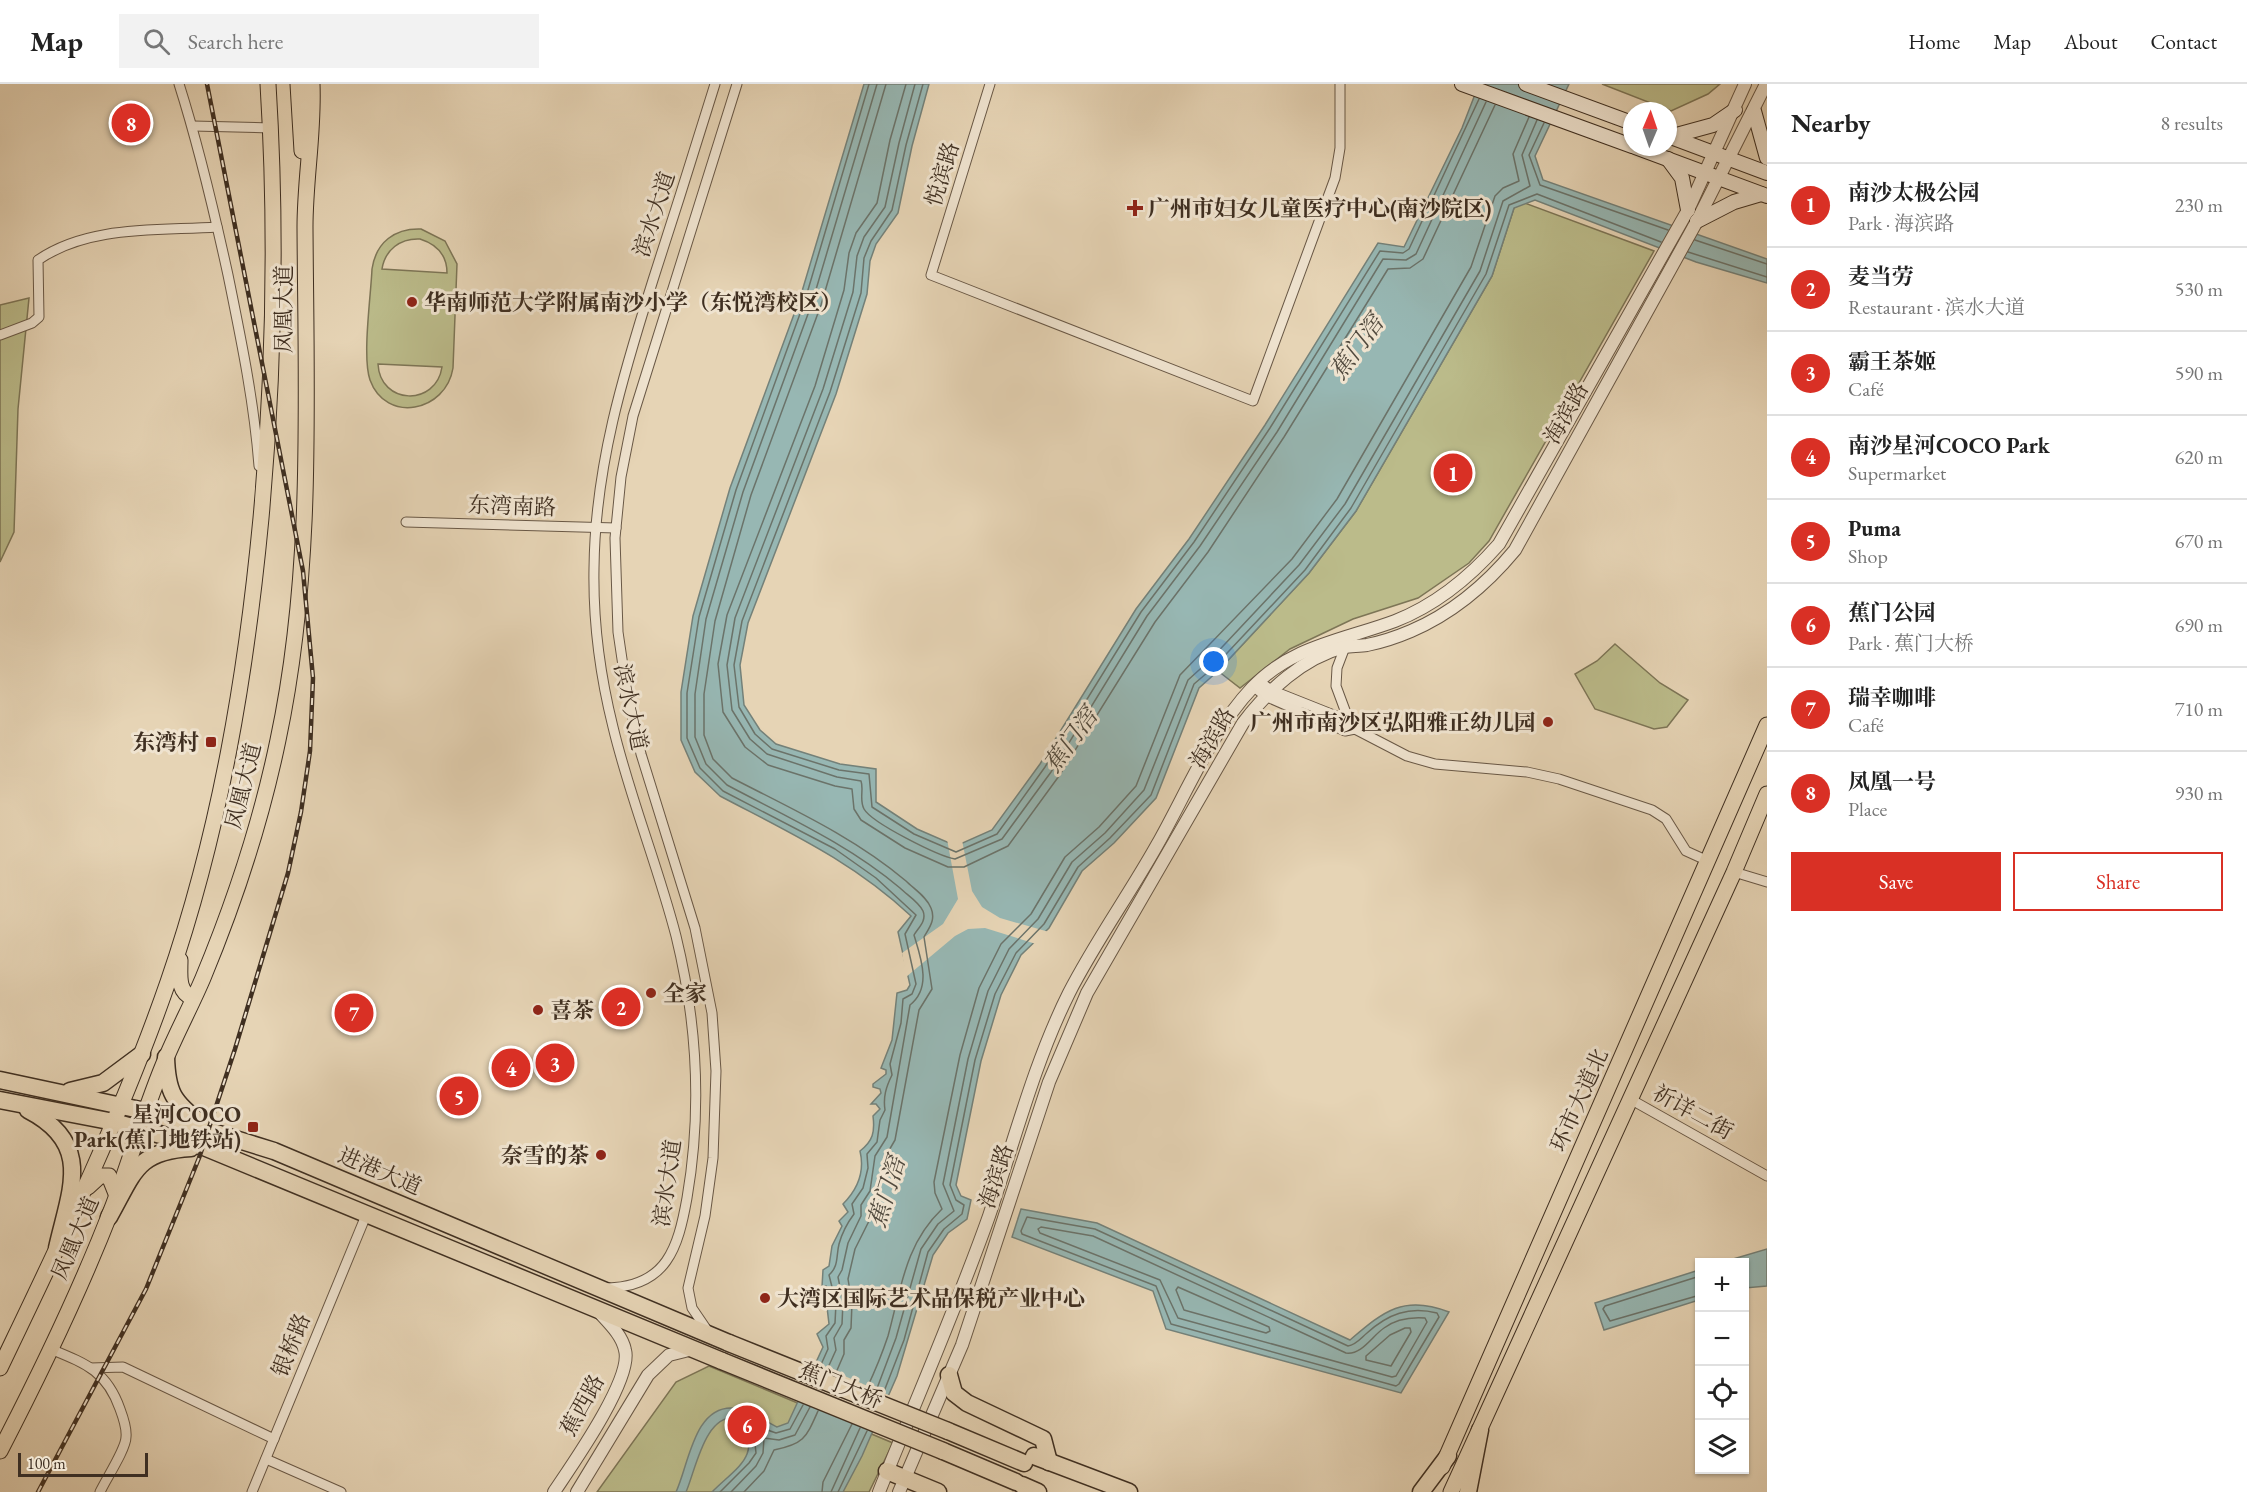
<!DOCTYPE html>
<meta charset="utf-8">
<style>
:root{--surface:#fff;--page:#f2f2f2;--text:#222;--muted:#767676;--line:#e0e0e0;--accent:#d93025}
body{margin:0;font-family:"EB Garamond","Noto Serif SC",serif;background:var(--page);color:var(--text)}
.controls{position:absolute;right:18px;bottom:18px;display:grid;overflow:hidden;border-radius:0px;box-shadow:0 2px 4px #0004}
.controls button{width:54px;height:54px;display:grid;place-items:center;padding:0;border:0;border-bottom:2px solid var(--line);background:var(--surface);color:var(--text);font:30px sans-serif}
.compass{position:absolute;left:1623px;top:18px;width:54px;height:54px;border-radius:50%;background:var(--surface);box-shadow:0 2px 4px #0004;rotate:2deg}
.scale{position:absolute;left:18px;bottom:15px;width:130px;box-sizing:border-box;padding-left:6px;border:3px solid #3f2f21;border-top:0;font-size:16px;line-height:21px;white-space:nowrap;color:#3f2f21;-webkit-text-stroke:4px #efe3cf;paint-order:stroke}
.you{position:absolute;left:1214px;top:578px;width:21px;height:21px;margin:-15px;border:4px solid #fff;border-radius:50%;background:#1a73e8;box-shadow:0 0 0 9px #1a73e833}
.badge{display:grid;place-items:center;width:39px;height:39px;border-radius:50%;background:var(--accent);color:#fff;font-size:20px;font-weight:700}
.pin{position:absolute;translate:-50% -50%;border:3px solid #fff;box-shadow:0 2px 6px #0006}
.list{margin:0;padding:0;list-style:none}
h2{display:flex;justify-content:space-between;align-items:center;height:78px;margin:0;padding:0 24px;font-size:26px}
h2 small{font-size:20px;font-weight:400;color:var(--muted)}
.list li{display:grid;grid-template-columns:39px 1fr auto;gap:18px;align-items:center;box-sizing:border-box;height:84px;padding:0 24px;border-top:2px solid var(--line)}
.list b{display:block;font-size:22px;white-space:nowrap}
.list p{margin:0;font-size:20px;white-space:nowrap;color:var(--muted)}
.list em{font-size:20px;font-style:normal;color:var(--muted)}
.actions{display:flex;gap:12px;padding:18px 24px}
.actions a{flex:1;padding:14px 0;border:2px solid var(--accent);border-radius:0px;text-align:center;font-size:21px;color:var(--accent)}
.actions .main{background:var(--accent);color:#fff}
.icon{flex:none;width:33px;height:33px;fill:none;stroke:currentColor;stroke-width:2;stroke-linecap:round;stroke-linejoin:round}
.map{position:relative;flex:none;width:1767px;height:1408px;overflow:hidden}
header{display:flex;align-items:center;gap:36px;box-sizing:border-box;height:84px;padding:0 30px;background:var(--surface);border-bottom:2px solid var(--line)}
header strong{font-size:28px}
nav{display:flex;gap:33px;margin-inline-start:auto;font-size:21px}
.search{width:420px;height:54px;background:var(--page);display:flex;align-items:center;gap:15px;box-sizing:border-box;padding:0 21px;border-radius:0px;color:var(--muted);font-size:22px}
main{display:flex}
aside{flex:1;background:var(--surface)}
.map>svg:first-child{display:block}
.green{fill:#bbbb8a;stroke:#7d7556;stroke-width:1.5;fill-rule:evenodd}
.water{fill:#97b7b3;stroke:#748179;stroke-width:1.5}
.pier{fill:#e6d4b5}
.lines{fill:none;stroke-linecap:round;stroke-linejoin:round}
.shore{stroke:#6b736a;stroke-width:1.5}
.trunk-tunnel{stroke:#c5b397;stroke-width:16;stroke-dasharray:16 8;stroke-linecap:butt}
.minor-casing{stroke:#695846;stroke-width:11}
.tertiary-casing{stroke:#695846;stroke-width:14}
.secondary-casing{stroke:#3f2f21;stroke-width:16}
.primary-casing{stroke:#3f2f21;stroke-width:17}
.trunk-casing{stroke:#3f2f21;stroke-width:19}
.minor{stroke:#efe3cf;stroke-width:9}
.tertiary{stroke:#efe3cf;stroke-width:12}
.secondary{stroke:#efe3cf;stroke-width:14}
.primary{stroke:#e6d4b5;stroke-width:15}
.trunk{stroke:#e6d4b5;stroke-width:16}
.rail-casing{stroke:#3f2f21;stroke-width:4.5}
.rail{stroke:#efe3cf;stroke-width:2;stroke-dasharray:7;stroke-linecap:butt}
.trunk-bridge-casing{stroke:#3f2f21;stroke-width:19;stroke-linecap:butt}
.trunk-bridge{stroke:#e6d4b5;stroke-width:16}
.poi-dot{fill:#8f2418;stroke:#efe3cf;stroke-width:2}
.labels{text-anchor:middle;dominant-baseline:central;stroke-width:6;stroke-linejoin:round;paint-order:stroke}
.street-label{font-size:22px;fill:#3f2f21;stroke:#efe3cf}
.poi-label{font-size:22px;font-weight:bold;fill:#3f2f21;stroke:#efe3cf;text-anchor:start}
.water-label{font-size:24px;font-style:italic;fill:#514a3e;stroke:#efe3cf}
</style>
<header>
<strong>Map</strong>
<div class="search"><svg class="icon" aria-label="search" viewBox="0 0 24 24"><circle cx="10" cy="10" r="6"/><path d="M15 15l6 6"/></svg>Search here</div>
<nav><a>Home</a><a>Map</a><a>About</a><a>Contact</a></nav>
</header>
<main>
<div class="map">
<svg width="1767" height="1408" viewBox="0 0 1767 1408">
<rect width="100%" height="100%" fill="#e6d4b5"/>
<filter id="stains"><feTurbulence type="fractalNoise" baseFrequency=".00333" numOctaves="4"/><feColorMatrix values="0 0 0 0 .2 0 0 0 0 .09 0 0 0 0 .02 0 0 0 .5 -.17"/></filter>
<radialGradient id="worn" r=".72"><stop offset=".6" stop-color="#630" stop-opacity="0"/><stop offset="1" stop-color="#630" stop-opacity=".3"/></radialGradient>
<g class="green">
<polygon points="1602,0 1720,0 1708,10 1671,27"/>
<polygon points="1522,118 1654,167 1489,457 1469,479 1418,514 1353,535 1290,565 1240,604 1218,587 1309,489 1356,427 1492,192 1514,124"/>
<path d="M421 145 445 157 457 180 453 284C446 328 386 340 370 296 362 273 371 211 372 185 376 158 395 144 421 145ZM420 155C436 160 447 171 447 189L382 185C385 166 400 154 420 155ZM378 280 442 283C436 323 380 321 378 280Z"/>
<polygon points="29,214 18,325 14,448 0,478 0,221"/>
<polygon points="1615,560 1660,599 1688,616 1667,643 1654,645 1595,625 1575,590 1597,577"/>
<polygon points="709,1282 893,1359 869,1408 597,1408 676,1298"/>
</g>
<g class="water">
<path d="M864 0H929L912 62 898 129 876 160 870 177 867 210 836 310 748 539 740 581 744 621 760 646 776 660 840 680 876 685V718L917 745 956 762 992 746 1040 680 1136 525 1189 455 1265 341 1378 159 1404 163 1462 44 1479 0H1569L1535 72 1543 96 1767 175V199L1696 178 1535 116 1514 124 1492 192 1356 427 1309 489 1218 587 1199 604 1156 714 1114 759 1082 787 1049 844 1021 871 1001 911 981 977 956 1101 961 1112 971 1116 967 1135 948 1149 933 1171 897 1292 862 1372 843 1408H712C738 1382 764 1371 738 1334 705 1328 696 1385 686 1408H676C689 1380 694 1321 734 1324 744 1324 767 1338 777 1343L788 1339 823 1263 817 1250 829 1240 827 1223 830 1220 826 1202 822 1203 823 1186 829 1182 832 1162 842 1142 839 1137 848 1128 843 1120C858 1105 865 1088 860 1067 873 1057 875 1048 873 1032L880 1025 876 1020H871L881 1009 880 1005 873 1003V1000L886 990V986L881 984 892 956 897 909 907 906 910 901 898 848 911 832C852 777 790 749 720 712L695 688 681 656V608L693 532 730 404 800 214Z"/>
<path d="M1021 1125 1097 1139 1350 1256C1383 1228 1403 1210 1449 1228L1401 1309 1166 1245 1153 1207 1012 1153Z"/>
<polygon points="1767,1165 1767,1202 1745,1204 1744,1178 1723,1178"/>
<polygon points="1699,1186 1699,1216 1604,1246 1595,1219"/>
</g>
<g class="pier">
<polygon points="947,755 956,759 962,756 972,807 982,823 1000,834 1049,848 1036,860 985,844 968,845 955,852 906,893 902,869 943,840 958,815"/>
<polygon points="812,1278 891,1312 875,1349 796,1315"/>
</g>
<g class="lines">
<g class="shore">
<polyline points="906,0 890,56 877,119 856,149 849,169 844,206 815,302 727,531 718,580 723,628 745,663 768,681 835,702 852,705 854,725 861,736 905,764 948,783 964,783 1008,762 1059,692 1155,538 1208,468 1284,353 1388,185 1410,184 1423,175 1495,21"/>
<path d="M915 0 899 59 885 123 864 153 857 172 853 208 823 305 735 534 727 581 732 626 750 655 767 670 837 693 861 697C864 705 859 716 864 725 872 739 938 772 955 775L1002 755 1051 688 1147 532 1200 462 1277 348 1383 175 1406 176 1416 170 1486 18"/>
<polyline points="923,0 906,61 892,126 871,157 864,174 861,209 830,308 742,537 734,581 739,623 755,650 772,665 839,686 869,690 872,723 914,750 956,768 997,750 1045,683 1141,528 1194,458 1270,344 1380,167 1403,169 1409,165 1479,15"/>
<polyline points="1544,39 1529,71 1540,101 1668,146"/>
<polyline points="1695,156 1767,180"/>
<polyline points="1688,168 1767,193"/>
<path d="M1027 1133 1095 1145 1348 1262C1356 1261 1361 1254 1367 1249 1388 1230 1409 1222 1437 1229L1439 1233 1399 1300 1396 1302 1171 1240 1156 1202 1022 1150 1021 1147Z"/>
<path d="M1041 1143 1093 1152 1346 1269C1362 1271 1372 1252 1384 1244 1396 1235 1411 1233 1425 1234L1427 1238 1396 1292 1392 1293 1178 1234 1160 1196 1040 1149 1038 1145Z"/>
<polyline points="1700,1192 1605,1222 1603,1225 1610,1237 1700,1211"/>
<polygon points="1178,1203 1269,1243 1270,1247 1266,1249 1184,1226 1176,1206"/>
<polygon points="1405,1244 1410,1244 1411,1248 1391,1282 1366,1276 1366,1272 1390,1251"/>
<path d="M819 1285 828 1265 826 1252 835 1239 836 1219 829 1191C839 1182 836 1172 839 1160 842 1149 848 1138 854 1130L852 1120 863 1104 868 1084 867 1070 877 1058 880 1036 885 1026C883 1013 886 1003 892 991L890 980 901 939 903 915 912 910 916 900 905 850 916 831 876 794 835 765 723 707 700 684 687 654V609L699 533 736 406 805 216 869 0"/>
<path d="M826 1288 836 1266 834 1254 842 1240 843 1218 838 1193 842 1186 848 1159 861 1132V1121L870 1107 875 1072 887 1053 910 921C932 904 921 874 914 851 918 844 927 837 923 827 919 818 907 811 900 804 848 760 787 733 727 701L706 680 695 653V610L706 535 743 408 812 219 877 0"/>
<path d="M835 1291 844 1270V1256L851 1244 852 1219 848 1195 855 1165 869 1137 870 1123 879 1109 884 1075 895 1056 919 926 932 905 924 853C929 844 936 836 931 824 927 813 914 805 906 797 854 753 792 725 732 694L713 675 704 651V610L715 537 751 411 821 221 886 0"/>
<path d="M867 1304C875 1287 882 1270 888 1252 901 1205 905 1160 942 1125L935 1109 934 1098 960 971 979 904 1001 860 1031 830 1065 773 1099 743 1136 702 1180 591 1292 475 1337 415 1471 183 1495 112 1503 104 1519 97 1513 70 1529 33"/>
<polyline points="876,1307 896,1254 921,1165 938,1140 954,1127 943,1100 968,975 988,907 1009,865 1038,835 1072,778 1105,749 1144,706 1188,596 1209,577 1299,481 1345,420 1480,187 1503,117 1530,102 1522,71 1537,36"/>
<polyline points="883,1310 904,1256 928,1168 944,1145 962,1130 964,1121 956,1116 950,1101 975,976 995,910 1016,869 1044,840 1078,783 1110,754 1151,711 1194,600 1214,583 1305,486 1351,424 1486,190 1509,121 1537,110 1661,158"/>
<polyline points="720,1408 749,1379 756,1369 753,1341 776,1349 790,1345 803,1321"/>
<polyline points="731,1408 756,1382 763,1369 764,1354 779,1356 795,1351 810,1323"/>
<path d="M744 1408 764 1387 774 1366C804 1360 806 1354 818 1327"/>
<polyline points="822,1408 823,1398 852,1340"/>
<polyline points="831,1408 860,1344"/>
<polyline points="838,1408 867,1347"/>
</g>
<polyline class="trunk-tunnel" points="1012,1407 1015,1408"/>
<defs>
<g id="minor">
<path d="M179 0C199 63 214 127 228 191 241 255 254 317 259 382"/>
<polyline points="990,0 931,191 1253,317 1335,94 1340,64 1340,0"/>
<polyline points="193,42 271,44"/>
<path d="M0 251 32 239 39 233 38 176C89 141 158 147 217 143"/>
<polyline points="406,438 616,444"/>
<polyline points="1345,563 1337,584 1336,602 1349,637"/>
<polyline points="1253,602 1265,612 1345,647 1355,645 1349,637 1271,606 1259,597"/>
<polyline points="1355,645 1407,672 1435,680 1527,688 1559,695 1652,726 1666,735 1686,767 1708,777"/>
<polyline points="1734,788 1767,798"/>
<polyline points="1630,1015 1767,1092"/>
<path d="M608 1204C667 1202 678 1164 687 1114 702 1027 697 938 676 852 658 782 630 714 613 643 600 591 593 537 594 484 595 383 623 291 653 196 674 131 695 65 715 0"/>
<polyline points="707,1246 692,1224 688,1204 705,1132 713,1074 716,987 712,929 695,844 641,670 627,609 618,548 615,454 621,393 633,332 737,0"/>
<path d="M53 1266C87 1280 107 1288 120 1325 123 1333 127 1344 126 1353 126 1365 106 1395 100 1408"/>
<polyline points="91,1284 123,1283 274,1355"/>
<polyline points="266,1375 341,1408"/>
<polyline points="252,1408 367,1129"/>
</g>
<g id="tertiary">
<path d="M554 1408C572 1381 633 1295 625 1266 622 1251 609 1239 599 1228"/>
<polyline points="577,1408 648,1291 669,1271 693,1265"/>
<path d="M879 1408C916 1316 956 1225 989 1132 1014 1058 1034 979 1069 909 1095 858 1129 811 1157 761 1186 710 1212 646 1252 604 1291 562 1344 556 1395 537 1436 521 1470 493 1499 460L1688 126 1745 0"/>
<path d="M899 1408 962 1261 1049 998 1087 909 1243 639C1268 606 1303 574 1344 563 1352 562 1360 562 1367 561 1382 558 1397 553 1411 547 1453 529 1486 501 1515 466L1697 137 1766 0"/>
</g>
<g id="secondary">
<polyline points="1462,0 1632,62"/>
<polyline points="1526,0 1632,39"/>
<polyline points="1754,27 1767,74"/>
<polyline points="1668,52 1767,89"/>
<polyline points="1669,53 1713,41 1735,26"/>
<polyline points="1635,63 1767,112"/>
<polyline points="1668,75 1682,94 1688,126"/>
<polyline points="1697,137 1734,118 1761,110"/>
</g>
<g id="primary">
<polyline points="298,0 302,67"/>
<path d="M180 876C180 891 177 908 193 914"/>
<polyline points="88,1103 100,1092 109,1092 117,1112"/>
<path d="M0 1284C61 1157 122 1031 168 898 220 747 246 592 261 434 274 290 277 145 268 0"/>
<path d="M0 1367C41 1288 79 1209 111 1127 131 1076 145 1022 167 972 178 946 192 920 203 894 235 817 261 738 278 656 314 487 306 314 305 143 305 95 314 48 312 0"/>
<polyline points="1442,1383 1767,641"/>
<polyline points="1451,1408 1734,788 1767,710"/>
</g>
<g id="trunk">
<path d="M166 973C167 1008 173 1018 201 1039"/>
<polyline points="0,996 145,1027 274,1067 729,1259"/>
<polyline points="70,1007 103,999 142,970"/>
<polyline points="0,1016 114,1038 204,1063 722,1277"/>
<path d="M28 1026C94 1060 70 1106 57 1164"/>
<path d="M109 1133C134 1089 136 1067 191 1064"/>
<polyline points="949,1291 954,1309 967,1319 1043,1355 1049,1378"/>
<polyline points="948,1347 1024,1379"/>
<polyline points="943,1367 1016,1398"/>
<polyline points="1034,1372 1129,1408"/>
<polyline points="887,1387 938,1408"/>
<polyline points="1022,1401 1038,1408"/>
<polyline points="1421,1408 1448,1372"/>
<polyline points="1468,1408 1480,1346"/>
</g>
</defs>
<use href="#minor" class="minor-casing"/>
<use href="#tertiary" class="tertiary-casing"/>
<use href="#secondary" class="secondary-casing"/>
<use href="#primary" class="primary-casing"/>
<use href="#trunk" class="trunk-casing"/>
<use href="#minor" class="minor"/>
<use href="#tertiary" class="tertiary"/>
<use href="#secondary" class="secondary"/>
<use href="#primary" class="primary"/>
<use href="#trunk" class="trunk"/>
<defs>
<polyline id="rail" points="38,1408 146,1205 199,1074 235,965 288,789 301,728 310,667 313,594 303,487 207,0"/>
</defs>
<use href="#rail" class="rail-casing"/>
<use href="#rail" class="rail"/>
<defs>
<g id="trunk-bridge">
<polyline points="729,1259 948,1347"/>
<polyline points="722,1277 943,1367"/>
</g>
</defs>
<use href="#trunk-bridge" class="trunk-bridge-casing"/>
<use href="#trunk-bridge" class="trunk-bridge"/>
</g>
<g class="poi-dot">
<path d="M1132 115h6v6h6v6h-6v6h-6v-6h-6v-6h6z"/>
<circle cx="412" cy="218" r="6"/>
<circle cx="1548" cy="638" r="6"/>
<rect x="205" y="652" width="12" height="12" rx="3"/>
<circle cx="651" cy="909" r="6"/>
<circle cx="538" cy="926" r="6"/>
<rect x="247" y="1037" width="12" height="12" rx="3"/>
<circle cx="601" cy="1071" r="6"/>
<circle cx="765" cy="1214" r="6"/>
</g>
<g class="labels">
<g class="street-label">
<text transform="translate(942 90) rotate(-73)">悦滨路</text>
<text transform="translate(654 130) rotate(-72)">滨水大道</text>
<text transform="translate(283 225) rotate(-90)">凤凰大道</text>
<text transform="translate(1566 329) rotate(-61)">海滨路</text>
<text transform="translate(512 422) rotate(2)">东湾南路</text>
<text transform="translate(631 623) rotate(78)">滨水大道</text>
<text transform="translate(1212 654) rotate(-60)">海滨路</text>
<text transform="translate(243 702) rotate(-76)">凤凰大道</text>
<text transform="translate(1579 1016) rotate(-66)">环市大道北</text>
<text transform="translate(1693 1028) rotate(29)">祈详二街</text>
<text transform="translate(380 1087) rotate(23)">进港大道</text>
<text transform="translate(996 1092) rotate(-72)">海滨路</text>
<text transform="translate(667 1099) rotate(-82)">滨水大道</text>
<text transform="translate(75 1154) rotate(-67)">凤凰大道</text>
<text transform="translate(291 1261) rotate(-68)">银桥路</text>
<text transform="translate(841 1301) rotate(22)">蕉门大桥</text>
<text transform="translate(582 1321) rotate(-61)">蕉西路</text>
</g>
<g class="poi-label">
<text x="1148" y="124">广州市妇女儿童医疗中心(南沙院区)</text>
<text x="424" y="218">华南师范大学附属南沙小学（东悦湾校区）</text>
<text x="1536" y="638" text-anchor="end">广州市南沙区弘阳雅正幼儿园</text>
<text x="199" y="658" text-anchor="end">东湾村</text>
<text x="663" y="909">全家</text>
<text x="550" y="926">喜茶</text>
<text x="241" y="1030" text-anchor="end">星河COCO<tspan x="241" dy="25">Park(蕉门地铁站)</tspan></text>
<text x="589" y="1071" text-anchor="end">奈雪的茶</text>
<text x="777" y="1214">大湾区国际艺术品保税产业中心</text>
</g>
<g class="water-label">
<text transform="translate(1356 263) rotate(-54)">蕉门滘</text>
<text transform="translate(1070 656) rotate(-54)">蕉门滘</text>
<text transform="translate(886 1108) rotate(-73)">蕉门滘</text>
</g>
</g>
<rect width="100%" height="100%" filter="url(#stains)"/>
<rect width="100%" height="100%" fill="url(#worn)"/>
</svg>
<div class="controls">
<button>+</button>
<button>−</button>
<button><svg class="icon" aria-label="locate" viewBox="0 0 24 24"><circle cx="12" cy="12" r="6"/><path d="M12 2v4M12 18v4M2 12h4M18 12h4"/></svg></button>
<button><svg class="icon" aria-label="layers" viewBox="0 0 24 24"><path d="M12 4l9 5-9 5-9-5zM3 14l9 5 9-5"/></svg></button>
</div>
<svg class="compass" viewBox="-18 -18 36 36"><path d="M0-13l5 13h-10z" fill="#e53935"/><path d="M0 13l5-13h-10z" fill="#767676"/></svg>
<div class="scale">100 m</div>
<div class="you"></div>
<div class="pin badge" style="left:1453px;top:389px">1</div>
<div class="pin badge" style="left:621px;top:923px">2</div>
<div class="pin badge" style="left:555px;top:979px">3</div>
<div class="pin badge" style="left:511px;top:984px">4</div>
<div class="pin badge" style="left:459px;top:1012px">5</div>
<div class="pin badge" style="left:747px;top:1341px">6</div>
<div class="pin badge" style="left:354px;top:929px">7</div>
<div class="pin badge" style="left:131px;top:39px">8</div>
</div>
<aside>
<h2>Nearby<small>8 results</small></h2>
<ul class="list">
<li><span class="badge">1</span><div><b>南沙太极公园</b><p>Park · 海滨路</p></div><em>230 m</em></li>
<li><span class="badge">2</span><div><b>麦当劳</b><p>Restaurant · 滨水大道</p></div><em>530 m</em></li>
<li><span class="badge">3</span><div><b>霸王茶姬</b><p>Café</p></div><em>590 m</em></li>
<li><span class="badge">4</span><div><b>南沙星河COCO Park</b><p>Supermarket</p></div><em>620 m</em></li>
<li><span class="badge">5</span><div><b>Puma</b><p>Shop</p></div><em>670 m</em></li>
<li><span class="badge">6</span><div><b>蕉门公园</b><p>Park · 蕉门大桥</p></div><em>690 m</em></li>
<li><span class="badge">7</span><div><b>瑞幸咖啡</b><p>Café</p></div><em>710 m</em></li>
<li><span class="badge">8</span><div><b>凤凰一号</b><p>Place</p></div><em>930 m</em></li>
</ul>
<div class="actions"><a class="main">Save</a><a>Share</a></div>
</aside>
</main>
